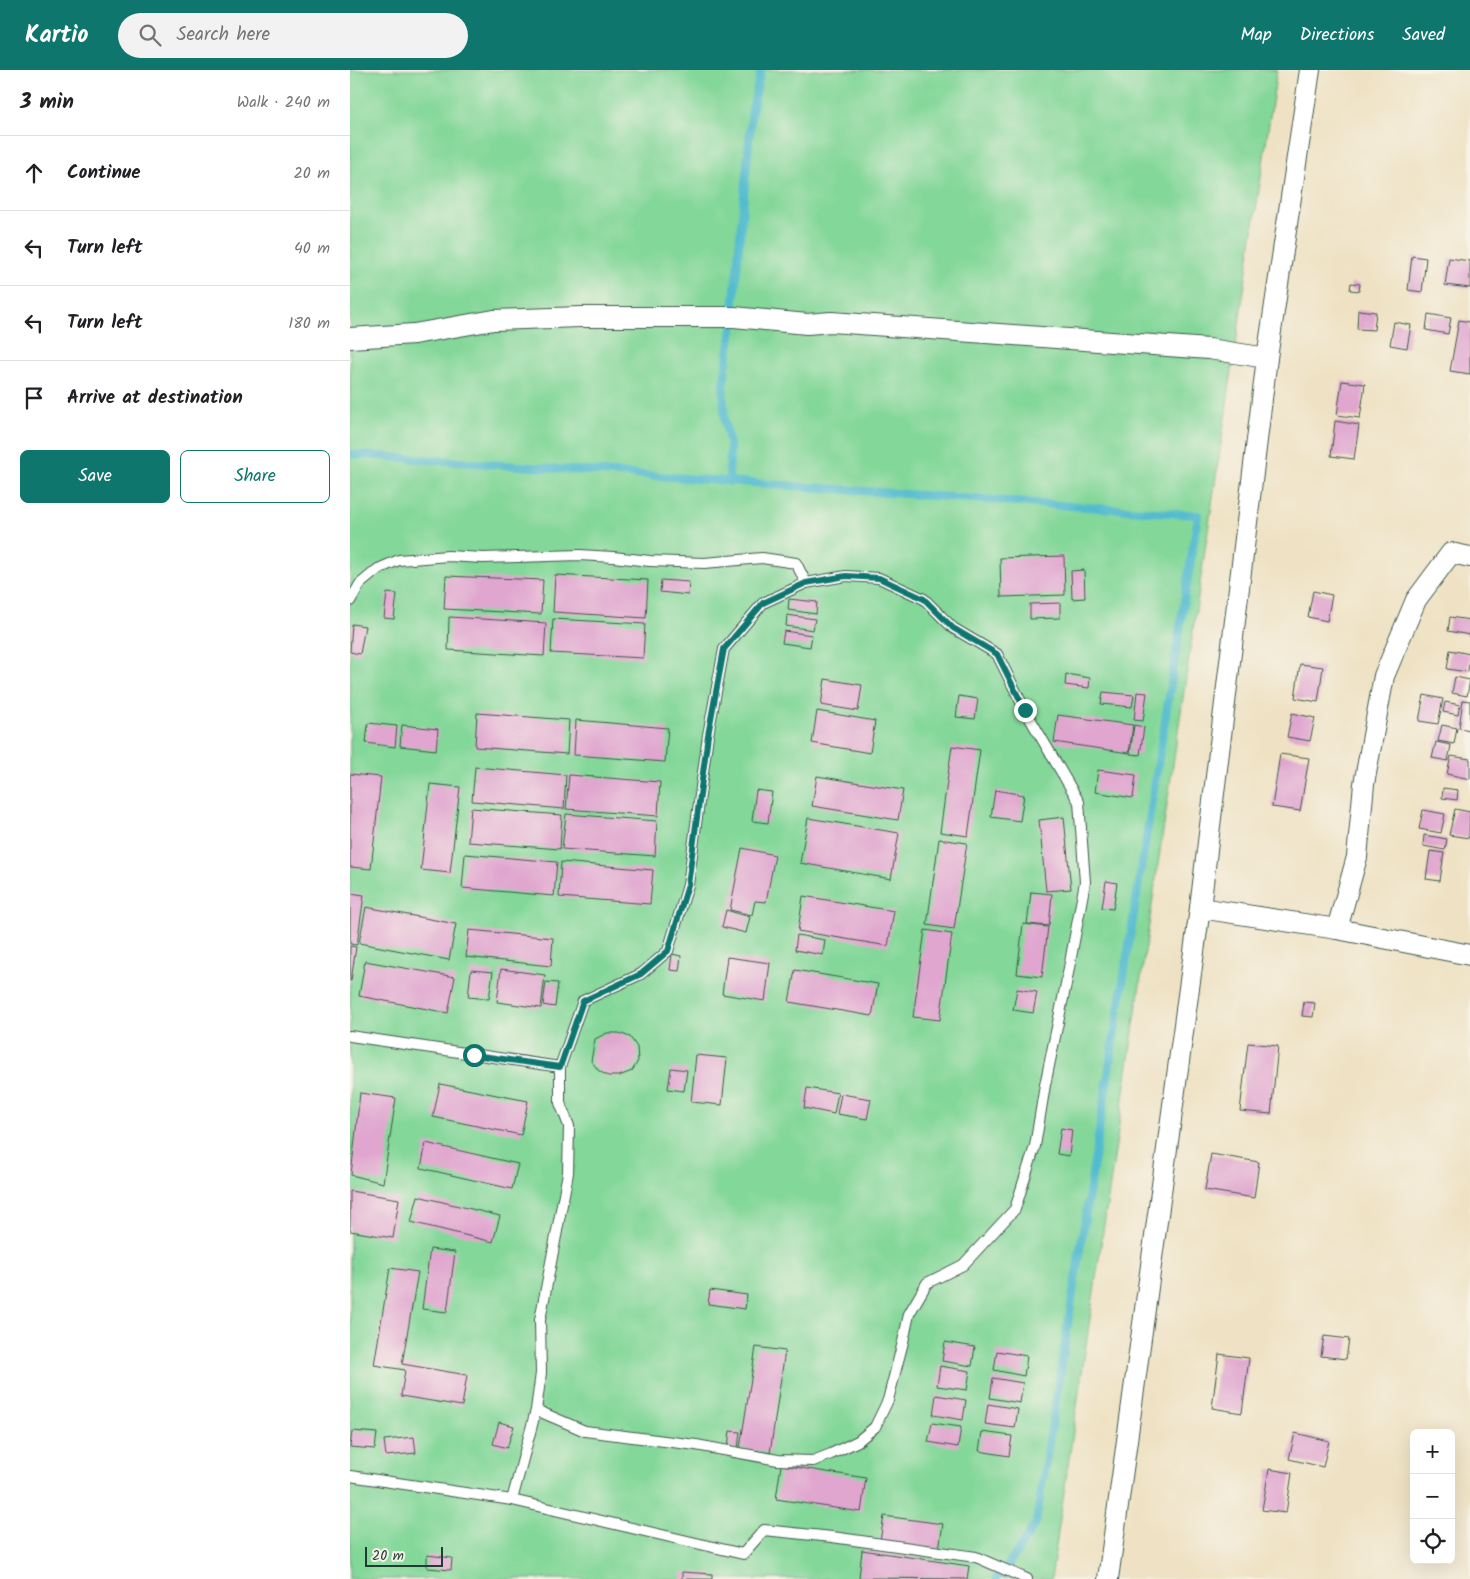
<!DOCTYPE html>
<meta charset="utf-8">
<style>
:root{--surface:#fff;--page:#f2f2f2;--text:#202124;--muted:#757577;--line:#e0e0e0;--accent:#0f766e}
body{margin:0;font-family:Kalam,sans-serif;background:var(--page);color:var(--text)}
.controls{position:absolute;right:15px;bottom:15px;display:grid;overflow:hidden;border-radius:8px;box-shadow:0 5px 20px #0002}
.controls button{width:45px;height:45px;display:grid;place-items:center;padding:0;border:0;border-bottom:1px solid var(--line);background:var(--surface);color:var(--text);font:25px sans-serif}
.scale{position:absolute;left:15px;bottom:12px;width:78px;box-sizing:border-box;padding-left:5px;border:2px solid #1f3d34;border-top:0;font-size:14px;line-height:18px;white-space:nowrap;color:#1f3d34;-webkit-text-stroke:4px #f7f3e8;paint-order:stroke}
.stop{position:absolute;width:15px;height:15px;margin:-11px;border:4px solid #0f766e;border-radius:50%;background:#fff}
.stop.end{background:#0f766e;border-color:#fff;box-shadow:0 1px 5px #0008}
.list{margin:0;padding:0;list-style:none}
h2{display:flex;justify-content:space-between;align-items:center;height:65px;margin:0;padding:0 20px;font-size:21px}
h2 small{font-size:16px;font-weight:400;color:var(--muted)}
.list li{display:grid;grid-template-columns:32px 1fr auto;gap:15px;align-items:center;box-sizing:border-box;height:75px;padding:0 20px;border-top:1px solid var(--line)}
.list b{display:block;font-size:19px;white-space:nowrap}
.list em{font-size:16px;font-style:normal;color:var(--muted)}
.actions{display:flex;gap:10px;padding:15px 20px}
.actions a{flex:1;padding:11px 0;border:1px solid var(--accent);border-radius:8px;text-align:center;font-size:18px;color:var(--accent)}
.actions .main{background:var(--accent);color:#fff}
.icon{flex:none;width:28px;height:28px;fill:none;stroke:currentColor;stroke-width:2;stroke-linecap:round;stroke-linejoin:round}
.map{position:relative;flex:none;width:1120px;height:1509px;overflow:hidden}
header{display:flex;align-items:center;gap:30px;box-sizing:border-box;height:70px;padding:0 25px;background:var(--accent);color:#fff}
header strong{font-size:24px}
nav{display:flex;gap:28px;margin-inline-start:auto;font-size:18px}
.search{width:350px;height:45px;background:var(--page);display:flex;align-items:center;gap:12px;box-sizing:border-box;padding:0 18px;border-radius:28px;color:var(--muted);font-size:19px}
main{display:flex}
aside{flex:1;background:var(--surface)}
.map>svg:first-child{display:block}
.green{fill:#83d799;stroke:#518a66}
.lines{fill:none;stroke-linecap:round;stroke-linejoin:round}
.stream{stroke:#52bbcf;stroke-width:8}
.building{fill:#e0a6cf}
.service-casing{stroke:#3e564a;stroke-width:12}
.minor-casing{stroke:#3e564a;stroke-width:22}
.service{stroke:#fff;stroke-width:10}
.minor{stroke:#fff;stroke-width:20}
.route{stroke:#0f766e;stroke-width:6}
</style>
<header>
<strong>Kartio</strong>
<div class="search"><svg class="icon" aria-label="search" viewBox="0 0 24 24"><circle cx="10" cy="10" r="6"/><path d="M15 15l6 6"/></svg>Search here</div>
<nav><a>Map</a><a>Directions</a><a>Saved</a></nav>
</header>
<main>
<aside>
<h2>3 min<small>Walk · 240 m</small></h2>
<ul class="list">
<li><svg class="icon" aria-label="ahead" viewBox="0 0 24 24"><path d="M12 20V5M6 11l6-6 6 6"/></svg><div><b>Continue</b></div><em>20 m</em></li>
<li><svg class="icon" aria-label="left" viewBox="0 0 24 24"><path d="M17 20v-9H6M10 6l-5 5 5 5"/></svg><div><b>Turn left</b></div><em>40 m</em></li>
<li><svg class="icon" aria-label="left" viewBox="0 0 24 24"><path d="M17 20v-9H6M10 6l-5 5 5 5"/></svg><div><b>Turn left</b></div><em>180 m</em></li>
<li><svg class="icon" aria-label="arrive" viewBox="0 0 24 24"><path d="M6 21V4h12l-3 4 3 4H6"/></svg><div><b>Arrive at destination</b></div></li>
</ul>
<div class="actions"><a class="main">Save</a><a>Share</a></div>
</aside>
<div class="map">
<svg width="1120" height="1509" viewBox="0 0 1120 1509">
<rect width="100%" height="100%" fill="#f7f3e8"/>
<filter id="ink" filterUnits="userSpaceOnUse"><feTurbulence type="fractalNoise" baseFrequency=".02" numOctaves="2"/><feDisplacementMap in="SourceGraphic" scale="10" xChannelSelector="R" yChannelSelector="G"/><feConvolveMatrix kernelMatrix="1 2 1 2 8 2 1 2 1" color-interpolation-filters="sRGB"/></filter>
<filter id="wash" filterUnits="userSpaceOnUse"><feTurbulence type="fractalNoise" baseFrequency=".0096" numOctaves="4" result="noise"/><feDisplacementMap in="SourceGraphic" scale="20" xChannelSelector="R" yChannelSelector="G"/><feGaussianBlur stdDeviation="1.12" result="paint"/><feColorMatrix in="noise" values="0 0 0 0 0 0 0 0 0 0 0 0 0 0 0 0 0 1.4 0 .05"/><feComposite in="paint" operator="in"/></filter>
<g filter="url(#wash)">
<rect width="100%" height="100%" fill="#efe2c4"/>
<polygon class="green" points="0,0 927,0 701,1509 0,1509"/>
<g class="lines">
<g class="stream">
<polyline points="0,384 848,445 686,1453 655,1500 646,1509"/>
<polyline points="379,412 380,376 375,352 373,317 384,247 384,230 402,40 411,0"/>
</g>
</g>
<g id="blocks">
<g class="building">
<polygon points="1062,186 1076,188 1072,222 1058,220"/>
<polygon points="1099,188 1120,191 1120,218 1095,215"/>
<polygon points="1001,213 1010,214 1009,221 1000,220"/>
<polygon points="1008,240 1026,242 1024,260 1007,259"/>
<polygon points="1078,244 1101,248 1098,264 1076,260"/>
<polygon points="1109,250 1120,252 1120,304 1100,301"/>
<polygon points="1044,252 1061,255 1057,278 1040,275"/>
<polygon points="992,311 1015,314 1010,348 987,345"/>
<polygon points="985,351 1009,355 1004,389 981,386"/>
<polygon points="714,486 715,525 651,527 650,488"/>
<polygon points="734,500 735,528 722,529 721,501"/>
<polygon points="205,505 298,510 296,548 203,542"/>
<polygon points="96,506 193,510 191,544 94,539"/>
<polygon points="311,510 339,512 338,525 310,522"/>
<polygon points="963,521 982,525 977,551 958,547"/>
<polygon points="37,523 47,524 44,549 34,548"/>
<polygon points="439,529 467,532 466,544 438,540"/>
<polygon points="710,533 710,548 680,549 680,534"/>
<polygon points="437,545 465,549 463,560 436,556"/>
<polygon points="99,547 196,553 194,586 98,580"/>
<polygon points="1100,547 1120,550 1120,565 1098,561"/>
<polygon points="203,549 295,554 293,588 201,583"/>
<polygon points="2,554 15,556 10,584 0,582"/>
<polygon points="434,561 462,565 460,577 432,573"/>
<polygon points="1100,580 1120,584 1118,602 1097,599"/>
<polygon points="950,594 973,597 968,632 945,628"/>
<polygon points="716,604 740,608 739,618 715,615"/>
<polygon points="1105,607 1120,610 1117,626 1102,623"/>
<polygon points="475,609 512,615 508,641 471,635"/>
<polygon points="753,622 784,625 782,637 751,634"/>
<polygon points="787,622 797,623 793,651 784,650"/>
<polygon points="1074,625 1093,629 1088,654 1069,651"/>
<polygon points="609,626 628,629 625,649 606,647"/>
<polygon points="1113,630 1120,631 1120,660 1109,658"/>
<polygon points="1095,632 1110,635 1108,645 1093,642"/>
<polygon points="467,641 525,651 520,683 462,673"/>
<polygon points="127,643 219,650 217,684 125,677"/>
<polygon points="942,643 965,648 960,671 937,667"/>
<polygon points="708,645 783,655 779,683 704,672"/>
<polygon points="226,650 318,658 315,692 224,685"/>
<polygon points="18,653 47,656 45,677 16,673"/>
<polygon points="52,655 88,659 86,680 50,676"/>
<polygon points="784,655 794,657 790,685 780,684"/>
<polygon points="1092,655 1107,658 1104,674 1088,671"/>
<polygon points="1086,672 1101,675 1098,691 1082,688"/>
<polygon points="602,676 630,680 618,766 590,762"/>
<polygon points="930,684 959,688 950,741 922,737"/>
<polygon points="1101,686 1120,689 1120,709 1097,704"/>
<polygon points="125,697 216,705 214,739 122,731"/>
<polygon points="748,700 786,705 783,728 745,722"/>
<polygon points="0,704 31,707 21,799 0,797"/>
<polygon points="219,705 310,712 308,746 216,739"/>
<polygon points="467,706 553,720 548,750 462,736"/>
<polygon points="80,714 110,717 100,803 71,800"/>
<polygon points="1093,718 1108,720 1107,730 1092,728"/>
<polygon points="406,720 422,722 418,753 402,751"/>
<polygon points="645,720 674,725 670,751 641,747"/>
<polygon points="121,738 212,745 210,779 118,772"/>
<polygon points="1105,739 1120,742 1119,768 1099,765"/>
<polygon points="1073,740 1095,744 1091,763 1069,759"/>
<polygon points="216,744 307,751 305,786 212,779"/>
<polygon points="714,747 721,819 696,821 689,750"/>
<polygon points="458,748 549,763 541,809 450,793"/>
<polygon points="1074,765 1097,769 1095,780 1073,776"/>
<polygon points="589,769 617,773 604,859 577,855"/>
<polygon points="392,778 425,785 416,832 405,831 402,845 380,840"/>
<polygon points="1080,781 1094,783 1090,811 1076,809"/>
<polygon points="115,784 207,792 204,826 112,818"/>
<polygon points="211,792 303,800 300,834 209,827"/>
<polygon points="756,811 767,813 763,839 752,838"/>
<polygon points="681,822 702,824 699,856 677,854"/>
<polygon points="0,823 14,825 7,875 0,874"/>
<polygon points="453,826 544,841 538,876 448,861"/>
<polygon points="16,837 106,854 99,890 9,873"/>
<polygon points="376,840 400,847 396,863 372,857"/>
<polygon points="673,854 698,857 692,907 667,904"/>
<polygon points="119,860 203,868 201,896 116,887"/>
<polygon points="575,860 602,864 590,950 563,947"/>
<polygon points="447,865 475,870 473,885 445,880"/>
<polygon points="0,876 6,877 1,911 0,911"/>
<polygon points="322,884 331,886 329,901 320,900"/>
<polygon points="377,887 420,893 415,931 372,924"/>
<polygon points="15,891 105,907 98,943 9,926"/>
<polygon points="151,899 195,905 191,938 147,932"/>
<polygon points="121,900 143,902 139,929 118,927"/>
<polygon points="445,900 528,914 522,946 439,932"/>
<polygon points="196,912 208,913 205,937 193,935"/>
<polygon points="667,919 687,922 683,943 663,940"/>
<polygon points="954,932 965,933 963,947 952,946"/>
<polygon points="257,963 269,963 280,967 287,977 288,991 282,1001 269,1006 258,1006 249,1001 241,991 245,969"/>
<polygon points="898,973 928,976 921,1044 890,1041"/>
<polygon points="346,985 377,988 372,1035 341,1032"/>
<polygon points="321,998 337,1000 334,1021 318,1019"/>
<polygon points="90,1014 178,1031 171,1065 83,1047"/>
<polygon points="457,1018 488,1023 484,1044 454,1038"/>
<polygon points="10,1023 46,1028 33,1113 1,1105"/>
<polygon points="491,1024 521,1029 517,1049 487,1044"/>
<polygon points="711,1058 722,1060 719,1086 707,1084"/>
<polygon points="76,1073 168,1094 162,1119 71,1098"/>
<polygon points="861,1084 909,1092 904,1128 855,1120"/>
<polygon points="0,1121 49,1129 43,1168 0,1161"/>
<polygon points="68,1126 150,1146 143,1172 61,1152"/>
<polygon points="80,1179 105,1182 97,1242 72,1239"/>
<polygon points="40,1198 68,1202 52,1294 117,1305 112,1336 51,1326 55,1300 24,1295"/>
<polygon points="360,1220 397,1225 395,1239 358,1234"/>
<polygon points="974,1266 999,1269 996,1289 971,1286"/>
<polygon points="595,1272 625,1277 622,1296 592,1291"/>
<polygon points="406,1277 435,1281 420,1383 390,1378"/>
<polygon points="647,1281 677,1286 674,1306 644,1300"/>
<polygon points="869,1284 899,1288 892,1343 862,1338"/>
<polygon points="590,1296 620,1301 617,1320 587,1316"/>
<polygon points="643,1308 673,1313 670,1333 640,1328"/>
<polygon points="586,1325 616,1330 613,1350 583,1345"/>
<polygon points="638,1334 668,1339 665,1358 635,1354"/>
<polygon points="149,1352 164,1356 157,1378 143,1374"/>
<polygon points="582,1353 611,1357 608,1377 578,1372"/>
<polygon points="2,1361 27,1363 25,1379 0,1377"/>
<polygon points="380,1361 390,1362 388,1379 378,1377"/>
<polygon points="632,1362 662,1366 659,1386 629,1381"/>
<polygon points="945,1363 979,1371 973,1397 939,1389"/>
<polygon points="64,1367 66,1383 36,1386 34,1370"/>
<polygon points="431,1395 516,1408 511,1442 426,1429"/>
<polygon points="919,1399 942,1403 936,1443 912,1440"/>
<polygon points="534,1446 593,1454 589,1479 530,1471"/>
<polygon points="512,1480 619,1496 617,1509 509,1508"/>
<polygon points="77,1485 102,1488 101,1500 77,1498"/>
<polygon points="332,1502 362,1504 362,1509 332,1509"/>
</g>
</g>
</g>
<g filter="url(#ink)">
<use href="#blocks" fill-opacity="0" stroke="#3e564a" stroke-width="1"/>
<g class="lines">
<defs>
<g id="service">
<polyline points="0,531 10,514 28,499 49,490 98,486 133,488 229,485 263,487 300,491 354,493 412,488 446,493 456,513"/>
<polyline points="0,966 210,997"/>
<polyline points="0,1406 162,1430 393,1484 414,1460 482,1467 626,1487 677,1509"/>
<polyline points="162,1430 186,1340 191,1303 190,1250 218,1103 219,1056 210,1033 210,997 233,931 291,904 318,881 338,815 358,665 374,579 413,533 456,513 496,506 529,508 574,529 603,558 647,584 675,640 729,732 735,812 716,914 695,1015 685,1076 665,1139 613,1195 577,1213 559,1244 553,1272 538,1330 525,1357 508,1371 481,1384 463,1391 428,1390 346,1375 235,1361 186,1340"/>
</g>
<g id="minor">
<polyline points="0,268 64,264 144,250 231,247 384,247 457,254 481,252 859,279 917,288"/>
<polyline points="1120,487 1101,483 1066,530 1034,606 1014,714 1007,787 987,859 1120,885"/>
<polyline points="850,838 917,288 960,0"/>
<polyline points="758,1509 850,838 987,859"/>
</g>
</defs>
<use href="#service" class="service-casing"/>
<use href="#minor" class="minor-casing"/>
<use href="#service" class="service"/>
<use href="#minor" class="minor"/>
</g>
</g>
<g class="lines" filter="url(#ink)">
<polyline class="route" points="124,985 210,997 233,931 291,904 318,881 338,815 358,665 374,579 413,533 456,513 496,506 529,508 574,529 603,558 647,584 675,640"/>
</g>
</svg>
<div class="controls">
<button>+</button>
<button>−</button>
<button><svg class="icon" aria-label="locate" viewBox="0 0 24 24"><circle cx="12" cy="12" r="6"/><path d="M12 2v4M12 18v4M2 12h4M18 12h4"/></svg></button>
</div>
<div class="scale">20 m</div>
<div class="stop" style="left:124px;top:985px"></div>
<div class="stop end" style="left:675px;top:640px"></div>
</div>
</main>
